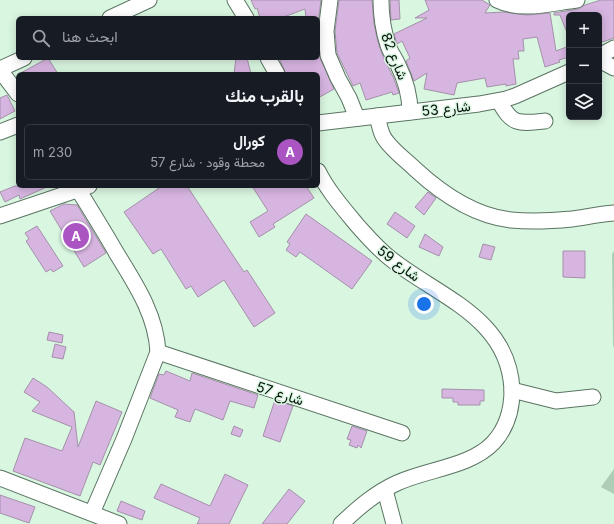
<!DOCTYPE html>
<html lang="ar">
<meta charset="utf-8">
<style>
:root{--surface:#171b24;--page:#242831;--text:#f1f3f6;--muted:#9ea1a6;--line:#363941;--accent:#ab55c3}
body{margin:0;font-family:Inter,Vazirmatn,sans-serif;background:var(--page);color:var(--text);direction:rtl}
.controls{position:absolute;right:12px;top:12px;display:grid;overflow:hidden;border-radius:6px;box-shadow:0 2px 10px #0003}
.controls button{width:36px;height:36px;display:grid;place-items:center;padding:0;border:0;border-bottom:1px solid var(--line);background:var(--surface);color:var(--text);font:20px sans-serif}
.you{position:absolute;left:424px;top:304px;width:14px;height:14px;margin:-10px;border:3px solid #fff;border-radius:50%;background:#1a73e8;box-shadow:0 0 0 6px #1a73e833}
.badge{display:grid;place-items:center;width:26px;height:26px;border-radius:50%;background:var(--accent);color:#fff;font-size:13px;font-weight:700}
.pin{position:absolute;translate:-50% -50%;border:2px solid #fff;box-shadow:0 1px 4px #0006}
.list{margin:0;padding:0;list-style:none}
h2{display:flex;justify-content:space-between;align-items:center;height:52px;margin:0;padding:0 16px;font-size:17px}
h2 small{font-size:13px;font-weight:400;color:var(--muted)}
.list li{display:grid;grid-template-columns:26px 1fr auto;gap:12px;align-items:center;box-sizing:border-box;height:56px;margin:0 8px 8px;padding:0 8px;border:1px solid var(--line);border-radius:6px}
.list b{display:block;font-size:15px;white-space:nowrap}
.list p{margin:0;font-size:13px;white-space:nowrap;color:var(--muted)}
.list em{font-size:13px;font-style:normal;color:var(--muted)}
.icon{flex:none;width:22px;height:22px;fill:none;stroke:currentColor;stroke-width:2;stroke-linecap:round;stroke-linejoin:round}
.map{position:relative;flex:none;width:614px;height:524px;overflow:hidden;direction:ltr}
.search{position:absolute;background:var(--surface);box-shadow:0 2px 10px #0003;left:16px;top:16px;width:304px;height:44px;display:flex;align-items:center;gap:10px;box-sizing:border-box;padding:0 14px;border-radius:6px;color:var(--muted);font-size:15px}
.panel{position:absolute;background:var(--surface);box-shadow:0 2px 10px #0003;left:16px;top:72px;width:304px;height:116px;border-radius:6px;direction:rtl}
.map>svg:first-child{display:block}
.green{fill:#aecdb7}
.building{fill:#d7b5e1;stroke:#a491a9}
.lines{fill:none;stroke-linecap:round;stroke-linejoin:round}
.minor-casing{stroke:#5a7462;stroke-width:17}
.minor{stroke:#fff;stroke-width:15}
.labels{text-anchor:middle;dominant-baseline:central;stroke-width:3;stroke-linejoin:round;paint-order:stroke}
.street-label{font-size:14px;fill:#050f08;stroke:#d9f6e1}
</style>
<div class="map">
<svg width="614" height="524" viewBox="0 0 614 524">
<rect width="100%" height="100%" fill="#d9f6e1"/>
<g class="green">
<polygon points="614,251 614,348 613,345 612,254"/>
<polygon points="614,469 614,494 601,487"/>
</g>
<g class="building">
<polygon points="251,0 321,0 318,23 318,18 306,18 305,9 281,18 260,18 257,8 255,9"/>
<polygon points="339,0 372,0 374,24 378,42 382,54 394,79 399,93 393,95 392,92 366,100 360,83 353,86 337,53 335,31"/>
<polygon points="390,0 399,0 400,19 391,20"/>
<polygon points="425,0 482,0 490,5 485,13 504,12 527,15 550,13 556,51 569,46 569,57 559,60 560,62 545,67 537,37 523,39 524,51 518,51 519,59 513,59 516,84 506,86 506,84 487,87 485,78 457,83 454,95 424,89 427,73 414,81 406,61 410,58 402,41 397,44 394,34 427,18 415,18 429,10"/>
<polygon points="601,0 614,0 614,38 602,42 599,32 599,15 594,15 594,13 586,15 569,15 568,35 560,15 554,15 554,13 578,9 585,5"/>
<polygon points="318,43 320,58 334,89 318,98 318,74 286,74 279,58 318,58"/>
<polygon points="48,58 58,74 19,74"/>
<polygon points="236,58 247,58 251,74 234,74"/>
<polygon points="7,95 15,111 0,119 0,98"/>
<polygon points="15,186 49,186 20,199 19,195 5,202 0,192"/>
<polygon points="162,186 187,186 244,272 247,270 275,313 254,327 224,280 198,297 191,286 186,289 161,249 153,254 124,212"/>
<polygon points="252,186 306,186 314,198 273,224 275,227 259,237 250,222 268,211"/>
<polygon points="428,192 436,198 424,215 415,207"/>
<polygon points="64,204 77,205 106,253 84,267 50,211"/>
<polygon points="395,212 415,226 407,238 387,224"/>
<polygon points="306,214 372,261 352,289 300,252 296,257 286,250 290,244 287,242"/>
<polygon points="37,226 63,266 53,272 51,269 46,272 26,241 29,239 25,233"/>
<polygon points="425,234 443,247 439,256 419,247"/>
<polygon points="483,244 495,247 491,260 479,257"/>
<polygon points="563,251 585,251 585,278 563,277"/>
<polygon points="49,332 63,335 62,343 47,340"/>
<polygon points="55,344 66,347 63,359 52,357"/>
<polygon points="166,371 190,381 192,373 258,395 254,408 230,401 223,420 195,409 190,422 175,417 178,410 150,398 159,374 164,375"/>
<polygon points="33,378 47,387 74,412 78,447 96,401 122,412 100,465 93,462 80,496 13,471 25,438 62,451 72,427 32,411 40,402 24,392"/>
<polygon points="442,389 484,390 484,401 480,401 480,405 458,405 458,402 453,402 453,398 442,398"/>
<polygon points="275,400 293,406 280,442 263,436"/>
<polygon points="234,426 243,430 240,437 231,434"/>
<polygon points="352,426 367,431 361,448 358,445 357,448 349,445 351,440 347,439"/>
<polygon points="225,474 248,485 229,524 197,524 200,518 154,498 161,484 210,506"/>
<polygon points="289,489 305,501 287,524 262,524"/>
<polygon points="0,495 35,507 29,523 0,513"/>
<polygon points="121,501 145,511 142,520 117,511"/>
</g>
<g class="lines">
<defs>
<g id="minor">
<polyline points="235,0 246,18"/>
<polyline points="330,0 326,31 328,55 338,78 349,98 357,118"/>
<path d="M381 0C381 16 383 30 388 45 390 52 395 58 398 65 405 79 410 95 410 112"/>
<path d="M497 0C522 12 551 3 577 0"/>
<polyline points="110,18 149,0"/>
<polyline points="599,56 614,48"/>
<polyline points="268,58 277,74"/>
<polyline points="599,60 614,68"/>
<polyline points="0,69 24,58"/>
<polyline points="0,70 18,94"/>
<path d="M499 101C512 125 518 124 545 121"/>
<path d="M377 116C379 123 380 130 383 136 389 148 406 160 415 169 441 193 474 216 511 220 531 222 551 221 572 219 586 217 600 214 614 213"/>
<polyline points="318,123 479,104 506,99 515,96 569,72"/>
<polyline points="0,132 18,125"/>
<path d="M318 171C328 191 343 208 357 225 368 237 378 249 391 259 439 297 509 318 512 390 512 410 507 428 493 443 470 467 427 469 397 483 375 493 358 508 341 524"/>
<path d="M76 186C90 209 104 231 117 254 136 285 156 315 158 352L124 439 92 513"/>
<polyline points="0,216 89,186"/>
<polyline points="158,352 402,433"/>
<polyline points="512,390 556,401 593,397"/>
<polyline points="0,478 119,524"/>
<polyline points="385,490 394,524"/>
</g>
</defs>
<use href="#minor" class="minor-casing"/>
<use href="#minor" class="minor"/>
</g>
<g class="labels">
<g class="street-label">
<text transform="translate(395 56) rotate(68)">شارع 82</text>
<text transform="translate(446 108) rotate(-6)">شارع 53</text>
<text transform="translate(399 263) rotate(37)">شارع 59</text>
<text transform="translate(280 393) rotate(18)">شارع 57</text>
</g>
</g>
</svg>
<div class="controls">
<button>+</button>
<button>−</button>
<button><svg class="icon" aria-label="layers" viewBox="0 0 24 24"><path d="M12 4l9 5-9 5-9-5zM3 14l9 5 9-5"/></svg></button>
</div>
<div class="you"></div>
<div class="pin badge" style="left:76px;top:236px">A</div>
<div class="search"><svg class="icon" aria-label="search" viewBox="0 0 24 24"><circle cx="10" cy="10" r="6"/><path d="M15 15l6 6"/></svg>ابحث هنا</div>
<section class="panel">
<h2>بالقرب منك<small></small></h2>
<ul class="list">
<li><span class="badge">A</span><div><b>كورال</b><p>محطة وقود · شارع 57</p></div><em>230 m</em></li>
</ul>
</section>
</div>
